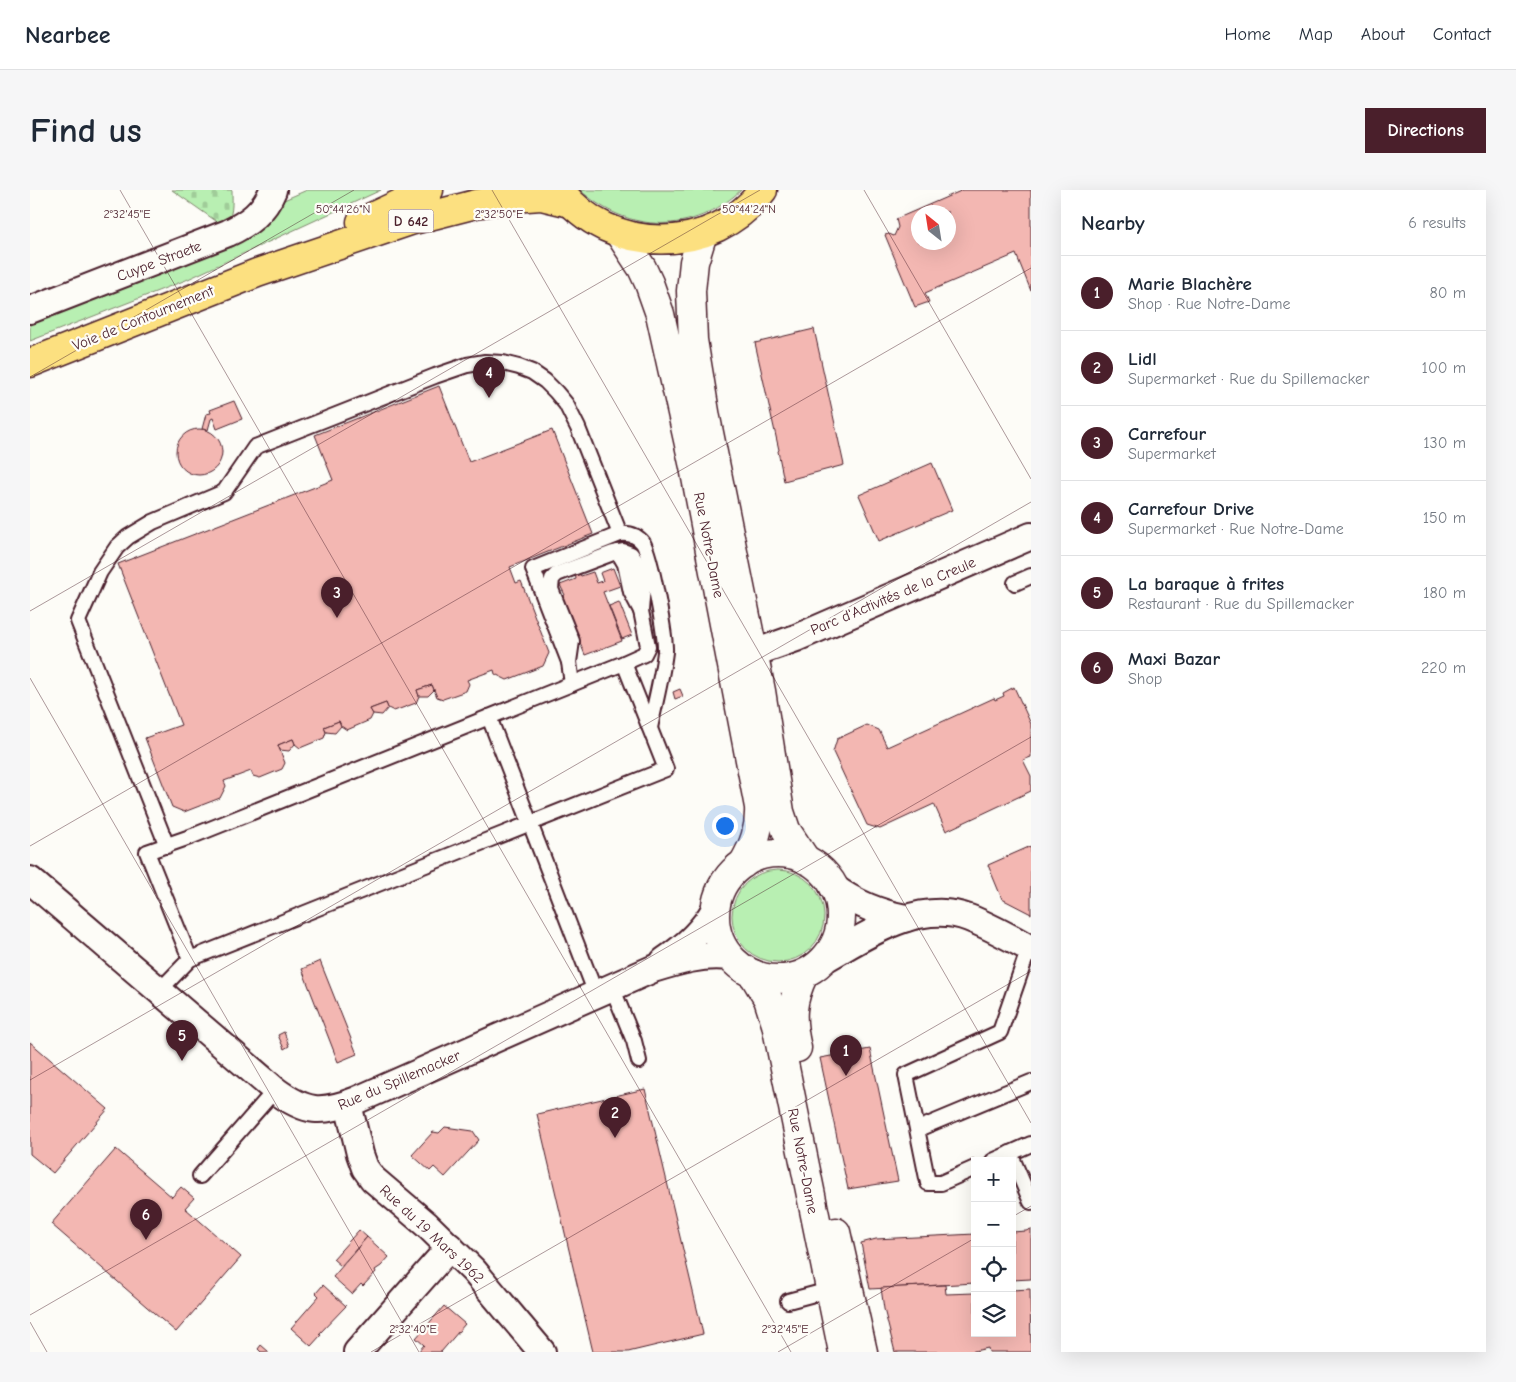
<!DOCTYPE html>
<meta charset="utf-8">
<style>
:root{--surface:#fff;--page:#f6f6f7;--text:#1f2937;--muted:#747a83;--line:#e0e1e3;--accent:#4a1f2b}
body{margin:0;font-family:"Comic Neue",sans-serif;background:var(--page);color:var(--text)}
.controls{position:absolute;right:15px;bottom:15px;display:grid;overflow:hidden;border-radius:0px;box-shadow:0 5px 20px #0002}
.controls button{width:45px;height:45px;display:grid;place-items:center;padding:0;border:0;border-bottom:1px solid var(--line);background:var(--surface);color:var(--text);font:25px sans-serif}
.compass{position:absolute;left:881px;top:15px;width:45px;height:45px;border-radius:50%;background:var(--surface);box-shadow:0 5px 20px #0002;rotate:330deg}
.you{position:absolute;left:694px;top:635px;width:18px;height:18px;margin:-12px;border:4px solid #fff;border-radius:50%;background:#1a73e8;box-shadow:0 0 0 8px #1a73e833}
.badge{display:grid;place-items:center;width:32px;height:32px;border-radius:50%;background:var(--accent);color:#fff;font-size:16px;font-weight:700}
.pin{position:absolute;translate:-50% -41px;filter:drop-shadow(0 1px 2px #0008)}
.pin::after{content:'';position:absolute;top:26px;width:18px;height:15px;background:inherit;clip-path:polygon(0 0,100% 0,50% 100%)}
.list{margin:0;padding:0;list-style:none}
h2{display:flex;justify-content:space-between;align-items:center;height:65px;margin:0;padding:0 20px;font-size:21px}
h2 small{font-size:16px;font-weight:400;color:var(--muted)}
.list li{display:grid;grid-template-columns:32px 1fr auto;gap:15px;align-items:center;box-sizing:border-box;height:75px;padding:0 20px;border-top:1px solid var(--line)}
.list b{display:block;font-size:19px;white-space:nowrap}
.list p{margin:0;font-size:16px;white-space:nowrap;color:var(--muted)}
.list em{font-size:16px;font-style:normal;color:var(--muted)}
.icon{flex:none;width:28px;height:28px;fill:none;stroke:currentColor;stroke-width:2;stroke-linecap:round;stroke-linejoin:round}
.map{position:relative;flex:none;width:1001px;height:1162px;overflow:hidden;border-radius:0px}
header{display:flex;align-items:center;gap:30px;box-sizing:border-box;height:70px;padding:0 25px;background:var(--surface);border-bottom:1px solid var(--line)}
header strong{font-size:24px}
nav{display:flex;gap:28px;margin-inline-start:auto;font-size:18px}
.intro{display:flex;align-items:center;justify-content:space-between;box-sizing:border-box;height:120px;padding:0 30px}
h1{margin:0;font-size:35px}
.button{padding:12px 22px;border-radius:0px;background:var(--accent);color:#fff;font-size:18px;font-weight:700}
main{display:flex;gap:30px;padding:0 30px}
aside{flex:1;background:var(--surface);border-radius:0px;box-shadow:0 5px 20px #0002}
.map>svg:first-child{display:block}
.grass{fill:#b8efb2;stroke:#81876e}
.cemetery{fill:url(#cemetery-stones);stroke:#81876e}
.building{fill:#f3b7b2;stroke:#4a1f2b;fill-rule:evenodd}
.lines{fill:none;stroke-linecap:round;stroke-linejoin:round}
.service-casing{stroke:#4a1f2b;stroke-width:18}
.minor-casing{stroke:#4a1f2b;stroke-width:30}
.secondary-casing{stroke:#4a1f2b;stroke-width:31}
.trunk-casing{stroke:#4a1f2b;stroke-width:31}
.service{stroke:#fdfcf7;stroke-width:14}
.minor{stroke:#fdfcf7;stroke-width:26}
.secondary{stroke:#fdfcf7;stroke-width:28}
.trunk{stroke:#fce080;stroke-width:28}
.ticks{fill:none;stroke:#4a1f2b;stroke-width:1;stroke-opacity:0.45}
.labels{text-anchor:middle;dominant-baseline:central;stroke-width:4.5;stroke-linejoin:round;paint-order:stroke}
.shield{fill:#fdfcf7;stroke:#806168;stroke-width:1}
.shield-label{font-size:14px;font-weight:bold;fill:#4a1f2b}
.street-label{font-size:15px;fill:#4a1f2b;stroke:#fdfcf7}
.ticks-label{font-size:12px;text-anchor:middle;fill:#4a1f2b;stroke:#fdfcf7;stroke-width:4.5;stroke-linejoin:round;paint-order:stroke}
</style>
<header>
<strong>Nearbee</strong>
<nav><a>Home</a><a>Map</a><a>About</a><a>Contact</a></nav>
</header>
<div class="intro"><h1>Find us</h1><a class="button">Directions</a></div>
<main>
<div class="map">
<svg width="1001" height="1162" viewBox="0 0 1001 1162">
<defs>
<pattern id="cemetery-stones" width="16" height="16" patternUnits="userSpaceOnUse" patternTransform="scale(1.25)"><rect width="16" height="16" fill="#b8efb2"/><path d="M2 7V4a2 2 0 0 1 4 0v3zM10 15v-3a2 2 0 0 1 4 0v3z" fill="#a0cc99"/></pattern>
</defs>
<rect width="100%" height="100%" fill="#fdfcf7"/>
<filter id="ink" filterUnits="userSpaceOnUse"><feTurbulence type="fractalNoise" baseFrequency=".02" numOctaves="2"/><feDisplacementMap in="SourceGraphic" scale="10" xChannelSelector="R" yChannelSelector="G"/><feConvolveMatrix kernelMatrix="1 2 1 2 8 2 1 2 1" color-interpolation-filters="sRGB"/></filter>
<g filter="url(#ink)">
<g class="grass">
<polygon points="277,0 351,0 156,90 0,151 0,126 222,40 254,10"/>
<path d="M550 0H711C663 45 599 44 550 0Z"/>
<circle cx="748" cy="726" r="46"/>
</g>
<path class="cemetery" d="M142 0H202C202 12 204 29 193 36Z"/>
<g class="building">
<path d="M933 0H1001V101L986 64 895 103 899 112 885 117 855 45 859 44 864 46 868 37 866 29ZM888 22H918V52H888Z"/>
<polygon points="784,139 814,275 754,291 748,261 749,260 725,153"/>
<polygon points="409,196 439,272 522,240 563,344 480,377 486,393 491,391 519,463 513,476 477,490 465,484 464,480 437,490 439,494 436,501 413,509 407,507 402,495 387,500 389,506 386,513 364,521 358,518 356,513 340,519 343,524 340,530 317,540 311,536 309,531 294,537 296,542 294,548 270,558 265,554 263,549 248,555 255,573 252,579 230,588 223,586 221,581 194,591 196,596 190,608 154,622 142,617 115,548 151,535 88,374 303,290 285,245"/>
<polygon points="204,211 212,229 187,239 183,228 181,229 178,240 172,239 176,224 181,223 180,220"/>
<circle cx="169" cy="262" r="23"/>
<polygon points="902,273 922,320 849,351 829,305"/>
<polygon points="583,378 590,396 573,402 592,451 555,465 532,407 535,405 530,395 546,389 545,383 548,382 551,386 563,382 567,393 573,391 570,383"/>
<polygon points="589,412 602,445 592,449 579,416"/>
<polygon points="402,495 404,500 398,506 389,506 387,500"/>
<polygon points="984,497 1001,534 1001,567 993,570 1001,586 1001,601 916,641 904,614 850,639 837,635 803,562 807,549 837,535 849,540 857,557 964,508 965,510 974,506 973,503"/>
<polygon points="650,499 653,506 645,509 643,502"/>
<polygon points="356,513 358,518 352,525 343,524 340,519"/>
<polygon points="309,531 311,536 305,543 296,542 294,537"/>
<polygon points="263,549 265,554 259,561 250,560 248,555"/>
<polygon points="1001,656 1001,724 972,709 958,675"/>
<polygon points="290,771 327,864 308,872 272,779"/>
<polygon points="254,842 259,856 254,859 248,845"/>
<polygon points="0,852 78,919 23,983 0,964"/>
<polygon points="840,859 868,991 818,999 790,868"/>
<polygon points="615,899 673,1144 598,1162 563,1162 507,924"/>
<polygon points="415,937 443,941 449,950 415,987 404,977 400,981 382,965 403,942 409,943"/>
<polygon points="86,959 142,1007 151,997 164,1008 155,1018 211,1067 146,1142 21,1034"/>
<polygon points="1001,1039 1001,1089 982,1090 982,1042 996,1041"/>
<polygon points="329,1040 337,1047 311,1076 303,1069"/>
<polygon points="945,1044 945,1093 840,1099 831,1053 846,1049"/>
<polygon points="337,1047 359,1067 351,1076 345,1080 346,1082 333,1096 331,1094 322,1104 303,1087"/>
<polygon points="293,1095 316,1116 289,1144 291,1145 281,1156 261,1138 289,1106 286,1103"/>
<polygon points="915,1095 916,1104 945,1103 945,1143 982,1143 982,1100 1000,1099 1001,1162 959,1162 958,1158 940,1162 865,1162 854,1119 851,1098"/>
<polygon points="414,1116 435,1134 411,1162 388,1162 394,1155 386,1148"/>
<polygon points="231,1155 239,1162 231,1162 228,1159"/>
</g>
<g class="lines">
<defs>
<g id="service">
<polyline points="588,362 595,374 601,402 611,421"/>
<polyline points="985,393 1001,386"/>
<path d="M542 494 539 472 503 379 590 344C599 343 607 345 613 353 621 366 636 447 635 462 632 487 625 513 620 538"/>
<polyline points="459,527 566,804"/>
<polyline points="137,656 48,431 70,382 87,357 98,347 123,332 194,302 225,257 405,186 437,175 455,172 473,173 489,177 502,182 515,191 526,202 536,214 548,238 590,344"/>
<polyline points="160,769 117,662 160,647 594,473 614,464 618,456 611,421 613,395 609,376 601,364 593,361 583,363 527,384 522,389 521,399 542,451 539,472"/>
<polyline points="582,797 604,851 609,871"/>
<polyline points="129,801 160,769 636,579 594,473"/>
<polyline points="888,939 1001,892"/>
<polyline points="980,963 1001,1012"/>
<polyline points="963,971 1001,954"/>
<polyline points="945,978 911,993 898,993 876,885 970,842 999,758"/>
<polyline points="170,986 245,900"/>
<polyline points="758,1111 799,1100"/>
</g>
<g id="minor">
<path d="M0 120 198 43C219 33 234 22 243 0"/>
<polyline points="724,463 766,448 1001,346"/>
<path d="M0 690 245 900C276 923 291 924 327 910L623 779C649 771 672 764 699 767"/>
<path d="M803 697C826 714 848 723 876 728"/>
<path d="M793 770C836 746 888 709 939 728 960 736 981 748 1001 759"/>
<path d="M634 771C655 757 673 741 685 719"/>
<polyline points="318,914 330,964 335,978 343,989 397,1035 444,1081 512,1162"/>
<polyline points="327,1162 420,1057"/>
</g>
<g id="secondary">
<path d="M589 43 612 78 619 93 630 124 664 277 729 617C730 639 724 655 713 674"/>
<polyline points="673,43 664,72 661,101 663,150 676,228 731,501 750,622 756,640 776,670"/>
<circle cx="748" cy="726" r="63"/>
<polyline points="723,784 738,809 746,834 813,1162"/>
<path d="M767 858C760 828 761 811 774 784"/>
<polyline points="806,1042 833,1162"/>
</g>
<g id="trunk">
<path d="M530 0C579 66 684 66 733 0"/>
<polyline points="331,32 399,0"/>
<polyline points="0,173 227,83 380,31 446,14 483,8 511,6 540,13"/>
</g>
</defs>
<use href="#service" class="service-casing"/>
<use href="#minor" class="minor-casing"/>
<use href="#secondary" class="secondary-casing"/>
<use href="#trunk" class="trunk-casing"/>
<use href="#service" class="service"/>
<use href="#minor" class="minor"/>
<use href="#secondary" class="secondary"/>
<use href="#trunk" class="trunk"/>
</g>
</g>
<path class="ticks" d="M90 0 761 1162M462 0 1001 933M834 0 1001 289M0 187 324 0M0 421 730 0M0 488 389 1162M0 656 1001 78M0 890 1001 312M982 1027 1001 1016M0 1125 1001 547M0 1132 17 1162M341 1162 1001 781M748 1162 945 1048"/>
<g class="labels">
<rect class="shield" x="358.5" y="19.5" width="45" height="23" rx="4"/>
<g class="shield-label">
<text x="381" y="31">D 642</text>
</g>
<g class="street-label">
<text transform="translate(129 71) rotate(-21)">Cuype Straete</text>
<text transform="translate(113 128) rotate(-22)">Voie de Contournement</text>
<text transform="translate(679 355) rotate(79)">Rue Notre-Dame</text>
<text transform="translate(863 406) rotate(-23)">Parc d'Activités de la Creule</text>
<text transform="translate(369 890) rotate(-23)">Rue du Spillemacker</text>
<text transform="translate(773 971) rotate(79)">Rue Notre-Dame</text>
<text transform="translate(402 1044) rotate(43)">Rue du 19 Mars 1962</text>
</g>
</g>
<g class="ticks-label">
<text x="313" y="23">50°44'26"N</text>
<text x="719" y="23">50°44'24"N</text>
<text x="469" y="28">2°32'50"E</text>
<text x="97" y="28">2°32'45"E</text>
<text x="383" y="1143">2°32'40"E</text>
<text x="755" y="1143">2°32'45"E</text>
</g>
</svg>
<div class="controls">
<button>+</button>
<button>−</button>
<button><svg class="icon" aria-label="locate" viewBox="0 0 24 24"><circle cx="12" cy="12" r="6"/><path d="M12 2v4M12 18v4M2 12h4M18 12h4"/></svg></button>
<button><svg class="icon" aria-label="layers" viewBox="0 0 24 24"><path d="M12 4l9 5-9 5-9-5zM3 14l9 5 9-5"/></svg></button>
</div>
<svg class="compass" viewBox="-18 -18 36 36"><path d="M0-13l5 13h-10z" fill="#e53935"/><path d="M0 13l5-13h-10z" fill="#747a83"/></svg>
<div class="you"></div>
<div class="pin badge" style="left:816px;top:886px">1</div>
<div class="pin badge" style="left:585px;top:948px">2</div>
<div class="pin badge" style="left:307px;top:428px">3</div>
<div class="pin badge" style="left:459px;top:208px">4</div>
<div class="pin badge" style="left:152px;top:871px">5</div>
<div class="pin badge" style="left:116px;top:1050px">6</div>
</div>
<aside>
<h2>Nearby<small>6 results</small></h2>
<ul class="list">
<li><span class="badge">1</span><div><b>Marie Blachère</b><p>Shop · Rue Notre-Dame</p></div><em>80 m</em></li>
<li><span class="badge">2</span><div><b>Lidl</b><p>Supermarket · Rue du Spillemacker</p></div><em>100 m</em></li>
<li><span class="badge">3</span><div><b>Carrefour</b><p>Supermarket</p></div><em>130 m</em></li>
<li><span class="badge">4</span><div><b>Carrefour Drive</b><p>Supermarket · Rue Notre-Dame</p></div><em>150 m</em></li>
<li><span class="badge">5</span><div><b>La baraque à frites</b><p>Restaurant · Rue du Spillemacker</p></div><em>180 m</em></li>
<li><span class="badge">6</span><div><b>Maxi Bazar</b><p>Shop</p></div><em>220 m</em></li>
</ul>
</aside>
</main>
